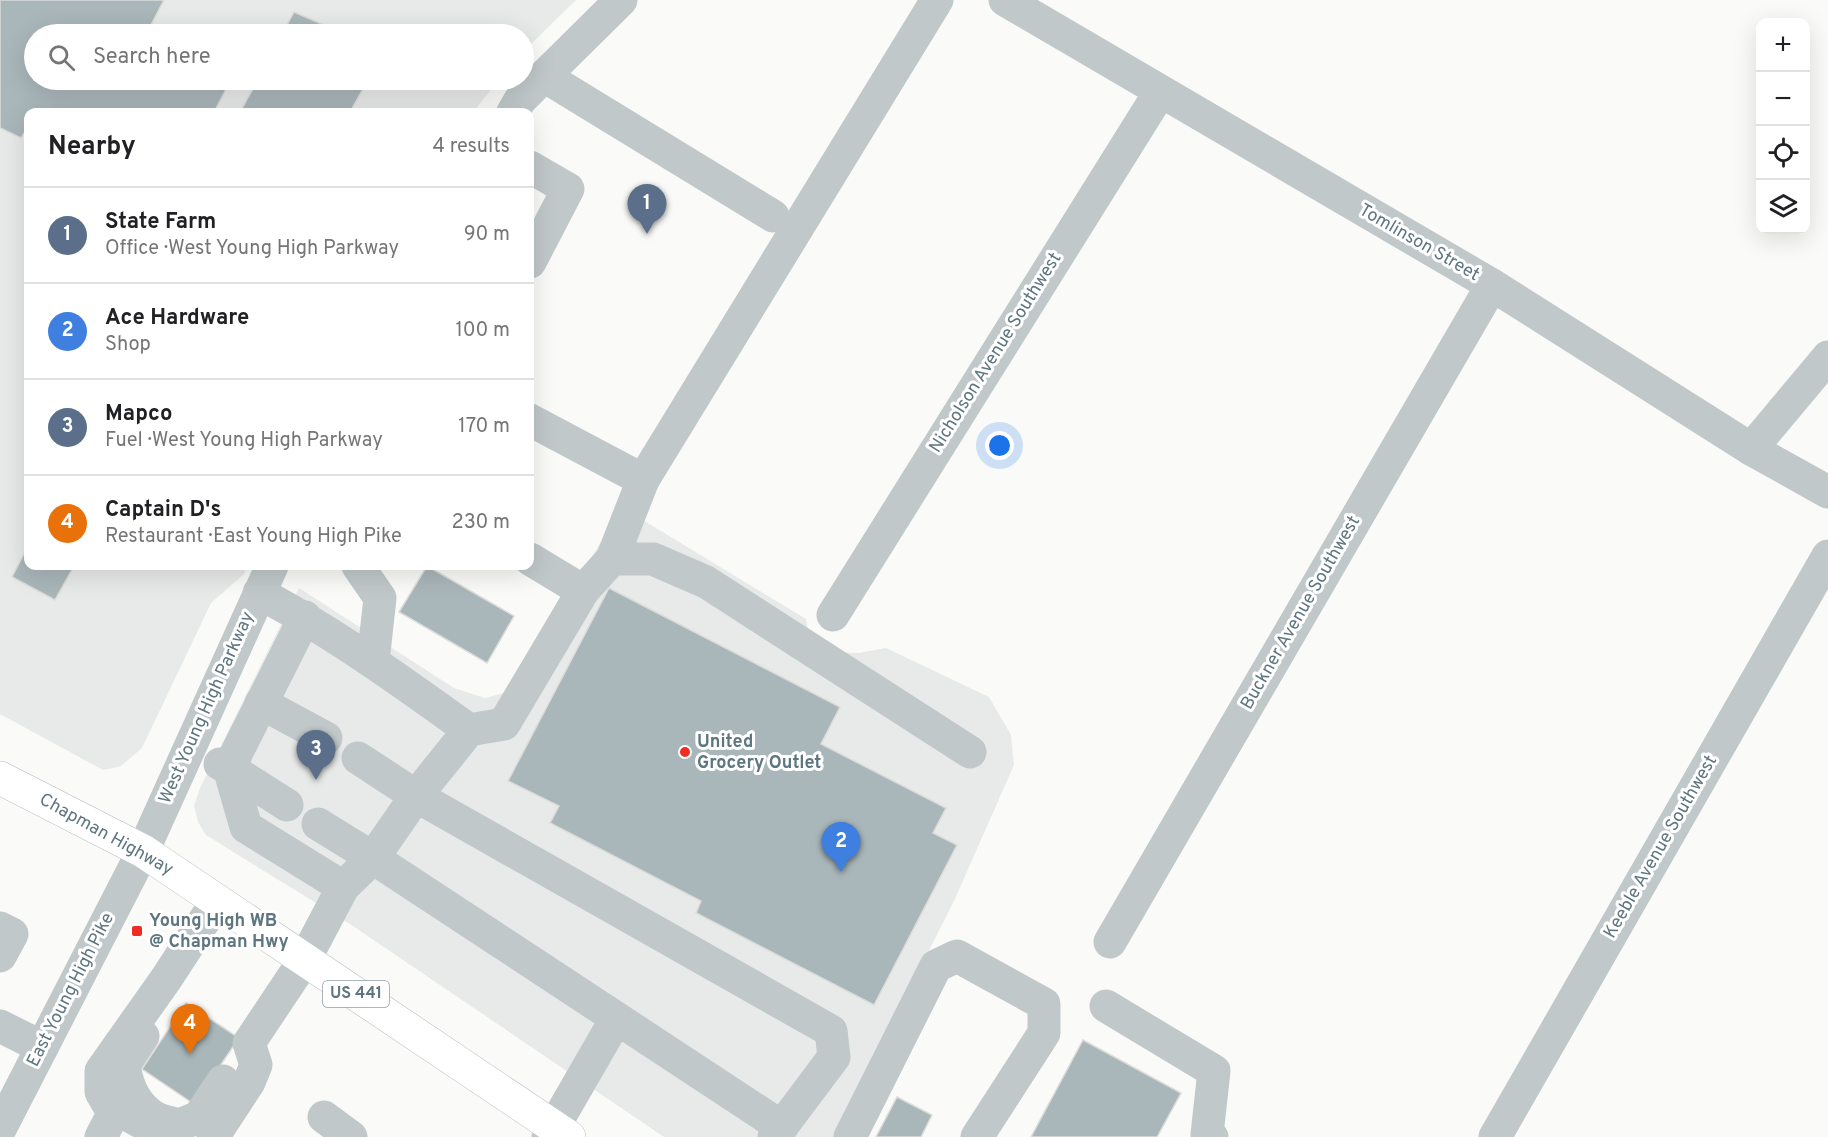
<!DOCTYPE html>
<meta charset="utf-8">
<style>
:root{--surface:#fff;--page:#f6f6f6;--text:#202124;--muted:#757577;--line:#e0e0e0;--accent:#d93025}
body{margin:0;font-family:Overpass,sans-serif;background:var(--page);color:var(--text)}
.controls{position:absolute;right:18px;top:18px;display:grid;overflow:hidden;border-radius:12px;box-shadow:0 6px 24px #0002}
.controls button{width:54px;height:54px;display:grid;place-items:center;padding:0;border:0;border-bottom:2px solid var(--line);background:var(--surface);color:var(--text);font:30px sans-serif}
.you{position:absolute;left:1000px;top:446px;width:21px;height:21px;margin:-15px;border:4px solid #fff;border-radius:50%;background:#1a73e8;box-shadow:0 0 0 9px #1a73e833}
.badge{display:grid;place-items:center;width:39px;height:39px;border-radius:50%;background:var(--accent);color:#fff;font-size:20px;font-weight:700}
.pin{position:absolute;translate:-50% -50px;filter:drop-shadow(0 2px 3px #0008)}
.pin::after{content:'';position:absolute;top:32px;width:21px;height:18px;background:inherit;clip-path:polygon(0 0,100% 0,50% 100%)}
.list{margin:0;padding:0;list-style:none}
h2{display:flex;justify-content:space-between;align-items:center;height:78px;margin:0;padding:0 24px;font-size:26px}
h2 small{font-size:20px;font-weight:400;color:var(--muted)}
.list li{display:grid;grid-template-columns:39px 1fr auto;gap:18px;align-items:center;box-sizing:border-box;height:96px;padding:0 24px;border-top:2px solid var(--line)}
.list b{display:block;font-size:22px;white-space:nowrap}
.list p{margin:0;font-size:20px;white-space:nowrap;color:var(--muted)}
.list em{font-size:20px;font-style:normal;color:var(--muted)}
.icon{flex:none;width:33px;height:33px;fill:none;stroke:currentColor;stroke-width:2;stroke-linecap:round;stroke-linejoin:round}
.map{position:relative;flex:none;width:1828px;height:1137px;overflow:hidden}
.search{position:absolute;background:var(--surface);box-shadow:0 6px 24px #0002;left:24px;top:24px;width:510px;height:66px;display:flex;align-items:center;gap:15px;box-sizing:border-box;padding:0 21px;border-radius:33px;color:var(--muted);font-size:22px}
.panel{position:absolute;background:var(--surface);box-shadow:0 6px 24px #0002;left:24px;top:108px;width:510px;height:462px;border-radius:12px}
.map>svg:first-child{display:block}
.built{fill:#e8eae9}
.building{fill:#a9b6ba;stroke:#dcdcda;stroke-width:1.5}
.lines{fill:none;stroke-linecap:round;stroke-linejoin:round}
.highway-casing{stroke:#b6bcbf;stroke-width:34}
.minor{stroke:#c0c8ca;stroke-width:33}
.highway{stroke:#fff;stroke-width:33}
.poi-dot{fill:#f02d22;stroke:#fff;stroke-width:2}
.labels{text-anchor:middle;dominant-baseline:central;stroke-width:6;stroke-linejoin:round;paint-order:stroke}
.shield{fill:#fff;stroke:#8e9fa5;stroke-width:1.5}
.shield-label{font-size:16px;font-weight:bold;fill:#5e767f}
.street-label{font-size:18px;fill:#5e767f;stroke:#fff}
.poi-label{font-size:18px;font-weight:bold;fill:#5e767f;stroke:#fff;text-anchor:start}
</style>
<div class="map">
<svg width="1828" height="1137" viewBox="0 0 1828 1137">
<rect width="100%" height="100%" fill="#fafaf8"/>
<g class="built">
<polygon points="0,0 576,0 524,51 524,34 34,34 34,80 499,80 473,112 28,112 28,566 247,566 244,574 211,603 142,748 121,766 113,768 103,770 0,714"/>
<polygon points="623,508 806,619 808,630 829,652 859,653 886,648 989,697 1011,735 1014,765 954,901 834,1137 664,1137 350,924 206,835 198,822 194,806 200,788 299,588 454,688 485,698 504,693"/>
</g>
<g class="building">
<polygon points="0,0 164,0 150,27 166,34 34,34 34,80 231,80 214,112 28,112 28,130 27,129 21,138 0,128"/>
<polygon points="294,12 345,34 282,34"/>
<polygon points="258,80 368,80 350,112 240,112"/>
<polygon points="28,546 28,566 74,566 55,600 12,577"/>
<polygon points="427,566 514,616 487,663 399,612"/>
<polygon points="609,588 840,707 821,744 946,808 933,833 957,845 874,1005 696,913 701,901 550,823 559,806 508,781"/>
<polygon points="186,1003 239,1038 194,1104 142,1069"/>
<polygon points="1083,1040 1181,1093 1157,1137 1031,1137"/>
<polygon points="897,1097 932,1115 921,1137 876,1137"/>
</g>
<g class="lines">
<defs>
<polyline id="highway" points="0,778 143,851 569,1137"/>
</defs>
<use href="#highway" class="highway-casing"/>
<g class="minor">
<polyline points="1005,0 1492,285 1751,449 1828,492"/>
<polyline points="544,76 773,216"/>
<polyline points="513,112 520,100 621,0"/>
<polyline points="530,167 568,189 530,262"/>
<polyline points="530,420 643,480 612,559"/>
<polyline points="1751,449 1828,357"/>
<polyline points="643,480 937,0"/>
<polyline points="530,559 583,591"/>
<polyline points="358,566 380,598 373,661"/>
<path d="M259 593C333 632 401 681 469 730"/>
<polyline points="833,615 1160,92"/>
<polyline points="261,703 326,738"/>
<polyline points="358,758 416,796 469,730 504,724 583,591 612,559 653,559 706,582 970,752"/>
<polyline points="220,764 229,768 246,827 343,887"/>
<polyline points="287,805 229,768 305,617"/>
<polyline points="318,824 373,858 782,1127"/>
<polyline points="0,928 12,934 0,956"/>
<polyline points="1110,942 1492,285"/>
<polyline points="1106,1006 1214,1071 1207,1134 1212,1137"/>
<polyline points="0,1026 42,1047"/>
<path d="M143 1036 124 1065C127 1085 136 1107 156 1118 162 1121 172 1123 179 1125L199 1117 223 1081"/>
<polyline points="324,1117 351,1137"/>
<polyline points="0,1129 143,851 272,566"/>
<polyline points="101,1137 116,1108"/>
<polyline points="168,1137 108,1104 101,1092 101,1071 166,979 217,901"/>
<polyline points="213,1137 249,1082 256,1065 249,1043 305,959 343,887 373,858 416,796 831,1031 834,1057 774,1137"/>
<polyline points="548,1137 616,1019"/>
<polyline points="850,1137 936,966 957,956 1044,1004 1044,1033 977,1137"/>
<polyline points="1495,1137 1828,556"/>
</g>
<use href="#highway" class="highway"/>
</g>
<g class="poi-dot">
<circle cx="685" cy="752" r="6"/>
<rect x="131" y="925" width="12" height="12" rx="3"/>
</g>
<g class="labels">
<rect class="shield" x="323" y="981" width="66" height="26" rx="4.5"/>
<g class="shield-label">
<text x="356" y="994">US 441</text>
</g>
<g class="street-label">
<text transform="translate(1419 243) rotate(30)">Tomlinson Street</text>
<text transform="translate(996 353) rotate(-58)">Nicholson Avenue Southwest</text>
<text transform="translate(1301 613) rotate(-60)">Buckner Avenue Southwest</text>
<text transform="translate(207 708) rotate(-66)">West Young High Parkway</text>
<text transform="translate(106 835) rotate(29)">Chapman Highway</text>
<text transform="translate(1661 847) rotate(-60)">Keeble Avenue Southwest</text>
<text transform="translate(71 990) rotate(-63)">East Young High Pike</text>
</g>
<g class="poi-label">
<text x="697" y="742">United<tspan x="697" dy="21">Grocery Outlet</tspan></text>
<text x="149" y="921">Young High WB<tspan x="149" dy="21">@ Chapman Hwy</tspan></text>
</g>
</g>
</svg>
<div class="controls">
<button>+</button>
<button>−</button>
<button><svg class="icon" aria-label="locate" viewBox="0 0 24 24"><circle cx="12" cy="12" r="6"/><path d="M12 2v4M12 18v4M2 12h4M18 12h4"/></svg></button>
<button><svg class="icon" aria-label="layers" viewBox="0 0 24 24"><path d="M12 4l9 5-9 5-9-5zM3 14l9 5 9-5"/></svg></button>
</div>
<div class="you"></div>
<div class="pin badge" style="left:647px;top:234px;background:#5c6f8a">1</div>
<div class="pin badge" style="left:841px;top:872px;background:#3f7fe0">2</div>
<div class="pin badge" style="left:316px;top:780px;background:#5c6f8a">3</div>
<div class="pin badge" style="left:190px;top:1054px;background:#e8710a">4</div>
<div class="search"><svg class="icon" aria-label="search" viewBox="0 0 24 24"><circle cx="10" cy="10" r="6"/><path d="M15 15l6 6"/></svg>Search here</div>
<section class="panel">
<h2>Nearby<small>4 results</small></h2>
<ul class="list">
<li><span class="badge" style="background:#5c6f8a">1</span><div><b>State Farm</b><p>Office · West Young High Parkway</p></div><em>90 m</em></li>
<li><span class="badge" style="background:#3f7fe0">2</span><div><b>Ace Hardware</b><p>Shop</p></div><em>100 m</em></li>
<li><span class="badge" style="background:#5c6f8a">3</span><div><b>Mapco</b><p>Fuel · West Young High Parkway</p></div><em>170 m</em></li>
<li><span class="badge" style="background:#e8710a">4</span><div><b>Captain D's</b><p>Restaurant · East Young High Pike</p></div><em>230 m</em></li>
</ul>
</section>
</div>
